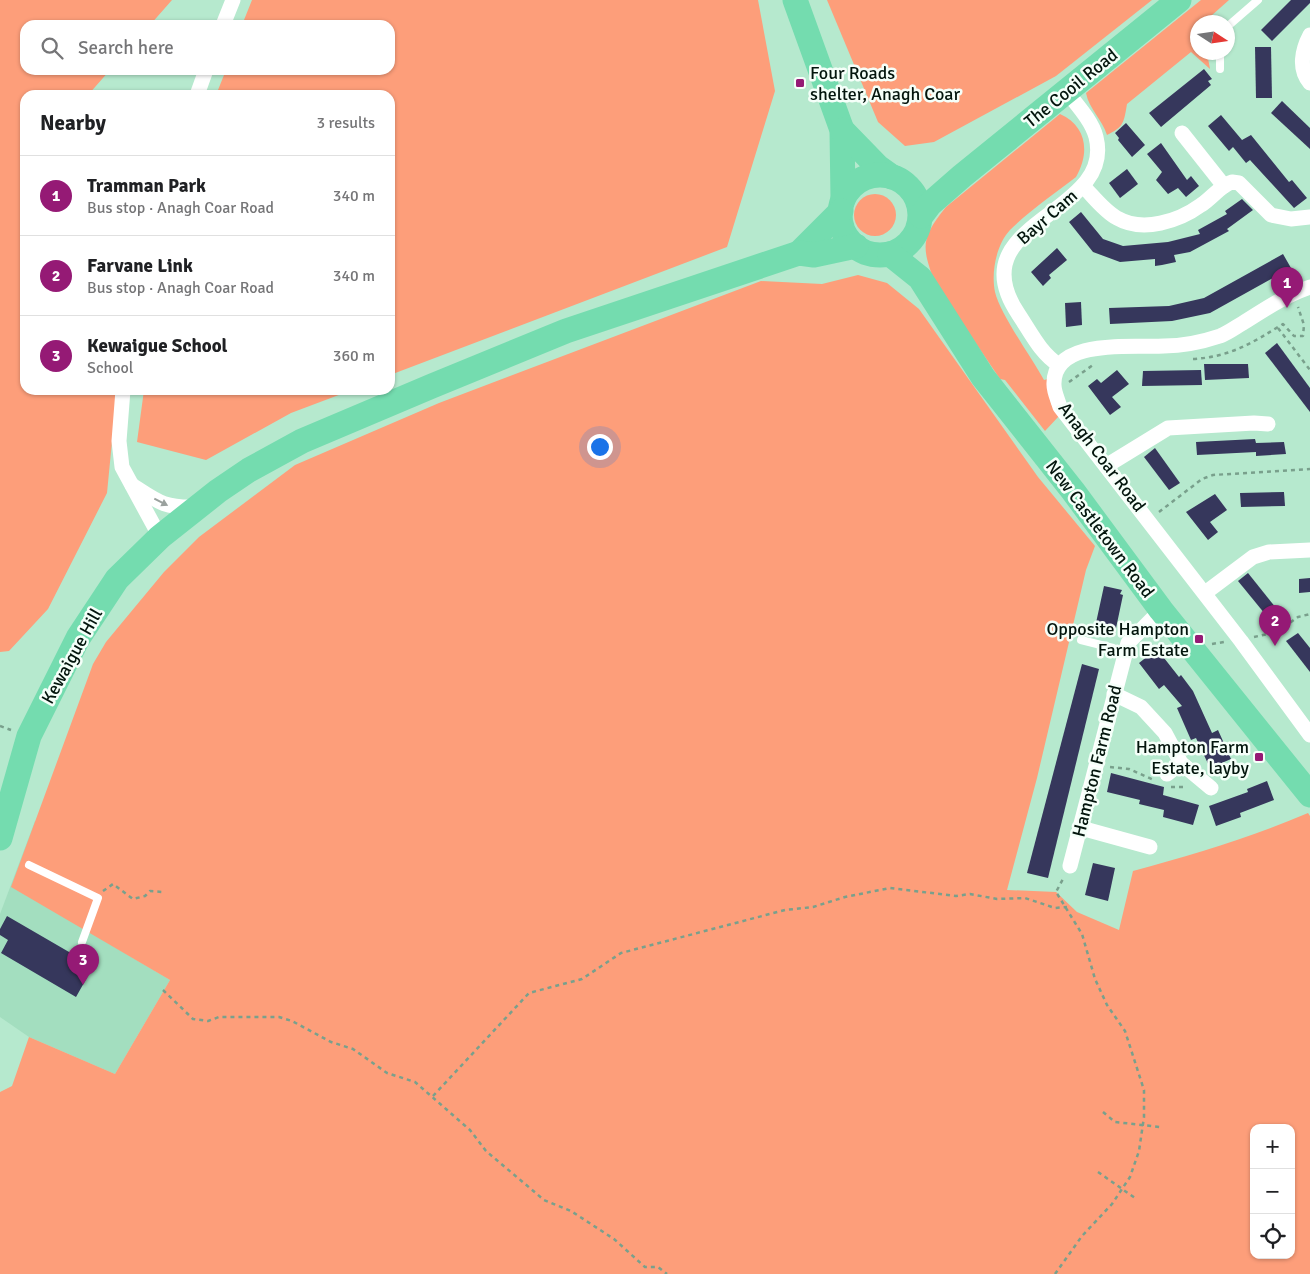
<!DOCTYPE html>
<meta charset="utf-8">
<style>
:root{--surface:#fff;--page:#f2f2f2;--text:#202124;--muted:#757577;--line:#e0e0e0;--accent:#951a75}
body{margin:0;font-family:Signika,sans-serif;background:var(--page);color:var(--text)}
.controls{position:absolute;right:15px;bottom:15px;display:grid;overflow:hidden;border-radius:10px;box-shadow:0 1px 4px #0004}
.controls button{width:45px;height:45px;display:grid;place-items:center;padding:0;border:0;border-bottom:1px solid var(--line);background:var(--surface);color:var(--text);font:25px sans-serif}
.compass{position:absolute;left:1190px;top:15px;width:45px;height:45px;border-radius:50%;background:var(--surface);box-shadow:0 1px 4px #0004;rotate:102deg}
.you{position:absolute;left:599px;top:446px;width:18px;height:18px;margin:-12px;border:4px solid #fff;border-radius:50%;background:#1a73e8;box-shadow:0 0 0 8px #1a73e833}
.badge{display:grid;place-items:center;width:32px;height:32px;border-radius:50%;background:var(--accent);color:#fff;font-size:16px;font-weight:700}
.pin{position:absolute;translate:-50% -41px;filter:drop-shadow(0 1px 2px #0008)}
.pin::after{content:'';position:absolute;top:26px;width:18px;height:15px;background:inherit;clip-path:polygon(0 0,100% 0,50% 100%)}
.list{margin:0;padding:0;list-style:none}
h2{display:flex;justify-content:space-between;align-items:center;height:65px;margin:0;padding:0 20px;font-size:21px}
h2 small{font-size:16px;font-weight:400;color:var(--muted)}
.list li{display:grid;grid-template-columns:32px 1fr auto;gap:15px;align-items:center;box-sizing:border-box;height:80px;padding:0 20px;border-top:1px solid var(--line)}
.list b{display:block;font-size:19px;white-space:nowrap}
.list p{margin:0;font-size:16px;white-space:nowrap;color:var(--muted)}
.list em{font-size:16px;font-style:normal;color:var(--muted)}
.icon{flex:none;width:28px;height:28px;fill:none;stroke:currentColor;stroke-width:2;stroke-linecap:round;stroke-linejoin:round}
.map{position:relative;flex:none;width:1310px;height:1274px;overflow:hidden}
.search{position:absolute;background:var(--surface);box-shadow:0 1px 4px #0004;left:20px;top:20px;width:375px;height:55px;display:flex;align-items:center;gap:12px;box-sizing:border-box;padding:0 18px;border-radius:15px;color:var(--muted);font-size:19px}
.panel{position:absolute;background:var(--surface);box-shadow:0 1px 4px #0004;left:20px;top:90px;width:375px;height:305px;border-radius:15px}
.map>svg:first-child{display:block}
.built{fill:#a3debf}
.green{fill:#fd9e7a;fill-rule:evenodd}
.building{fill:#36375c}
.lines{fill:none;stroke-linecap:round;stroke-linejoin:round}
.path{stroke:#79a08c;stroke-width:2.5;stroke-dasharray:4 4;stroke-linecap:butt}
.service{stroke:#fff;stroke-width:8}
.minor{stroke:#fff;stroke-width:15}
.trunk{stroke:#74dcaf;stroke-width:25}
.oneway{fill:#9aa19e}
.poi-dot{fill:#951a75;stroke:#f5fff9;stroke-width:2}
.labels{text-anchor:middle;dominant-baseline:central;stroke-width:5;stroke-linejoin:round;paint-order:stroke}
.poi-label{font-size:18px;fill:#03150d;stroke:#f5fff9;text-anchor:end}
.street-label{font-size:18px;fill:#03150d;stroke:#f5fff9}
</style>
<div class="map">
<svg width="1310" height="1274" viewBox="0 0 1310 1274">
<rect width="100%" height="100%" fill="#b6e9ce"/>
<polygon class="built" points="35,821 91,933 170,980 115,1074 29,1037 0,1017 0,914"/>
<g class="green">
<polygon points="0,0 172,0 150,25 25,25 25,70 110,70 88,95 25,95 25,390 117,390 107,493 48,609 9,651 0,652"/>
<polygon points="252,0 758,0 775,91 727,247 390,375 390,95 216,95 226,70 390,70 390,25 242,25"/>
<polygon points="827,0 1152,0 1056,76 934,142 905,146 878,122"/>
<path d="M1201 0H1229L1211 16 1206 22H1198V52L1207 53 1210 69 1191 52 1127 104C1124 122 1124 127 1107 135 1102 119 1089 109 1086 93Z"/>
<path d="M1060 114C1087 126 1090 153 1076 177 1054 194 1029 211 1010 230 996 245 991 273 995 292 1000 314 1032 358 1044 380L1048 379 1051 404 1059 416 1045 431 1005 380 1000 379 935 283C921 246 921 238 946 207Z"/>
<circle cx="875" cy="215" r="21"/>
<path d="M858 275 887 283 919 309 1038 477 1095 546 1086 570 1037 778 1007 890 1056 892 1077 912 1119 930 1133 871C1192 855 1252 837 1308 813L1310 816V1274H0V1092L12 1086 29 1037 115 1074 170 980 11 887 93 664 106 642 130 613 164 572 199 537 295 465 439 403 761 281 822 284ZM1254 1128H1291V1255H1254Z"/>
<polygon points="144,390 352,390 291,413 206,460 137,442"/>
</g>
<g class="building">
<polygon points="1291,0 1310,0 1310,3 1272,41 1261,30"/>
<polygon points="1255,47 1271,47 1272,98 1256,98"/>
<polygon points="1204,69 1212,79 1208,81 1211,85 1161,127 1149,113"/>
<polygon points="1282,101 1310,128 1310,149 1271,113"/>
<polygon points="1221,115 1242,140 1251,135 1289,182 1292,180 1307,198 1294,208 1250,160 1246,163 1233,147 1229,151 1208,126"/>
<polygon points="1126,123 1145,145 1132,157 1118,140 1119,138 1115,133"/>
<polygon points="1161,143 1187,180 1191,176 1199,186 1186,197 1178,188 1168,194 1156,180 1162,172 1147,154"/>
<polygon points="1127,169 1138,184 1120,198 1109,183"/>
<polygon points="1242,199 1253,210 1227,229 1229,231 1190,252 1174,255 1176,262 1162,265 1155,266 1155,259 1120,262 1093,252 1069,222 1081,212 1103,239 1123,246 1168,242 1200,234 1198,230 1227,214 1225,211"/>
<polygon points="1057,248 1067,260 1049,275 1051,278 1043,286 1031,272"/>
<polygon points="1283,254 1291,268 1210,313 1172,321 1110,324 1109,308 1169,306 1204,298"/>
<polygon points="1081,302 1082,325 1066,327 1065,303"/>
<polygon points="1277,343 1310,388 1310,412 1265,353"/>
<polygon points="1204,364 1248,364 1249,378 1205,380"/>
<polygon points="1117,370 1129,384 1112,397 1121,407 1110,415 1088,386 1097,379 1101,383"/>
<polygon points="1201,370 1202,385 1142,386 1143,371"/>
<polygon points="1255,439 1256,443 1284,442 1286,454 1256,456 1256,452 1197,455 1196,442"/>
<polygon points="1155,448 1180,483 1169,490 1144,457"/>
<polygon points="1284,492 1285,506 1241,507 1240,493"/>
<polygon points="1215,494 1227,510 1210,522 1218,532 1208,540 1186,512"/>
<polygon points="1248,573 1276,608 1265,614 1238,581"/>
<polygon points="1310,578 1310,592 1299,593 1299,579"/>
<polygon points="1104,586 1122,590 1120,594 1123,595 1115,633 1112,632 1111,636 1094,632"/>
<polygon points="1298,633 1310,648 1310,672 1286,641"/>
<polygon points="1157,649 1179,677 1181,675 1193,691 1212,733 1218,730 1231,759 1210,768 1196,738 1191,740 1177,708 1182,706 1164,685 1159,689 1139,663"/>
<polygon points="1082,664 1099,669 1048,878 1027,873"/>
<polygon points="1111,773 1164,787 1163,795 1199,805 1193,825 1163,817 1164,810 1139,804 1140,800 1107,792"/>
<polygon points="1267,781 1274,800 1240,813 1241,817 1216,826 1209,806 1248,792 1247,789"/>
<polygon points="1093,863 1115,868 1108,901 1085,895"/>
<polygon points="7,916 88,963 83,971 89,974 76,997 1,953 8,940 0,935 0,929"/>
</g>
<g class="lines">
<g class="path">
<polyline points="1278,328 1310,370"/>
<path d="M1193 359C1230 357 1252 343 1283 324L1294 336H1303L1304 325 1298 307"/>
<polyline points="1069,382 1093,365"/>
<polyline points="1159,512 1202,479 1213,475 1310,469"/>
<polyline points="1254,637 1277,632 1298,617 1310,614"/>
<polyline points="1212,644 1224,642"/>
<polyline points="0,726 11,730"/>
<polyline points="1110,767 1129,769 1154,780"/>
<polyline points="1171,787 1187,787"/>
<polyline points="103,891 113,884 133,899 145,896 150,891 162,892"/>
<polyline points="163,990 193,1019 208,1021 219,1017 279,1017 292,1021 331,1042 353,1049 387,1073 415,1082 470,1130 486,1151 544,1200 571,1211 614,1239 645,1267 658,1267 667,1274"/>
<polyline points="433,1096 529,993 582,979 621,953 785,910 813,907 845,897 890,888 956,896 970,894 997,899 1025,898 1055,908 1067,907"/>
<polyline points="1103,1112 1115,1122 1160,1127"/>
<polyline points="1098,1172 1135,1198"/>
<polyline points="1055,1274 1082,1236 1112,1204 1130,1177 1139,1151 1144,1117 1144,1090 1125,1031 1107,1005 1095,979 1082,934 1056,892 1063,879"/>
</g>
<g class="service">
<polyline points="1228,26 1258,0"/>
<polyline points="1220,52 1220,69"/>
<polyline points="1081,640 1113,648"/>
<polyline points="29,865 98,898 82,942"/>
</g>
<g class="minor">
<polyline points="223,25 233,0"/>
<path d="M1310 35C1302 50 1298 69 1310 83"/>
<polyline points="197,95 206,70"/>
<polyline points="1182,133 1224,186"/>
<path d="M1083 186C1093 196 1104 211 1117 218 1143 233 1179 221 1201 205 1211 199 1221 185 1232 182L1239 183 1271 215 1291 219 1310 217"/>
<path d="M1310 287C1286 295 1265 309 1243 323 1236 327 1228 333 1220 336 1202 342 1182 346 1164 346 1134 348 1052 337 1054 385 1054 392 1058 400 1060 407L1241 641 1310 735"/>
<path d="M1059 365C1041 354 1031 333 1019 315 955 221 1116 216 1096 137 1092 121 1077 105 1067 92"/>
<polyline points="123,390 119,441 122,467 160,537"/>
<polyline points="1106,466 1168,428 1254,423 1268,424"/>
<path d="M132 485C158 502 164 508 196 507"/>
<polyline points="1205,593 1253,557 1269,552 1310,550"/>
<polyline points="1114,694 1141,707 1165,733 1181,763 1211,788"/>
<polyline points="1167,774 1181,763"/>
<polyline points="1081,828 1150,847"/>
<polyline points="1070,866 1128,643 1161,610"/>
</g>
<g class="trunk">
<polyline points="795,0 842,130 843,199"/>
<polyline points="842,130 878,167 892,177"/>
<circle cx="880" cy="215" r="40"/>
<polyline points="921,216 930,204 962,176 1179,0"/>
<polyline points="799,253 841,211"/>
<polyline points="890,254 920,278 983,377 1073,491 1161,610 1310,795"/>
<polyline points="0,838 29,736 78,638 117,579 160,537 218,491 249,470 302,441 432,386 566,331 799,253 814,255 856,246"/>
</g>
</g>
<defs><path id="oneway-solid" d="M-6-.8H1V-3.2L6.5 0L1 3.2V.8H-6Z" transform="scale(1.25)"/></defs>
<use class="oneway" href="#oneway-solid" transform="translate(161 502) rotate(27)"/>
<g class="poi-dot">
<rect x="795" y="78" width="10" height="10" rx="2.5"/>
<rect x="1194" y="634" width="10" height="10" rx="2.5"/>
<rect x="1254" y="752" width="10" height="10" rx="2.5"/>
</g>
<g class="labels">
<g class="poi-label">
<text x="810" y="73" text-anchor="start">Four Roads<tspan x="810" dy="21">shelter, Anagh Coar</tspan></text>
<text x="1189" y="629">Opposite Hampton<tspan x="1189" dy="21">Farm Estate</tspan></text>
<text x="1249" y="747">Hampton Farm<tspan x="1249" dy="21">Estate, layby</tspan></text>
</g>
<g class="street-label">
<text transform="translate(1071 88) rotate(-39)">The Cooil Road</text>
<text transform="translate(1047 217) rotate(-41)">Bayr Cam</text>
<text transform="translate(1102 457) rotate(53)">Anagh Coar Road</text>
<text transform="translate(1100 529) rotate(53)">New Castletown Road</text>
<text transform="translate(72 656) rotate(-61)">Kewaigue Hill</text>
<text transform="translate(1097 761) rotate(-76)">Hampton Farm Road</text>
</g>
</g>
</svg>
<div class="controls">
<button>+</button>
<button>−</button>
<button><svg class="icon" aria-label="locate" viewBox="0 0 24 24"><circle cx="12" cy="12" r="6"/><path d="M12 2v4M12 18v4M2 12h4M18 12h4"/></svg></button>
</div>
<svg class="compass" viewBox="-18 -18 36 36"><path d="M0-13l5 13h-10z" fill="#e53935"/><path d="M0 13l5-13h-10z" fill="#757577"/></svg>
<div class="you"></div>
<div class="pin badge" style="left:1287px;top:308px">1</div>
<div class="pin badge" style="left:1275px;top:646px">2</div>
<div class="pin badge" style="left:83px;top:985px">3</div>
<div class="search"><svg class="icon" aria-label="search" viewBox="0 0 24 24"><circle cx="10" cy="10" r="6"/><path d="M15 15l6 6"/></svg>Search here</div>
<section class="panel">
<h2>Nearby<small>3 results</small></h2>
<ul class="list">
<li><span class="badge">1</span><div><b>Tramman Park</b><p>Bus stop · Anagh Coar Road</p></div><em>340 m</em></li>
<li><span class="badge">2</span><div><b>Farvane Link</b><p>Bus stop · Anagh Coar Road</p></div><em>340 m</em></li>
<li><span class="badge">3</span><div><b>Kewaigue School</b><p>School</p></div><em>360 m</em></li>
</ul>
</section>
</div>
